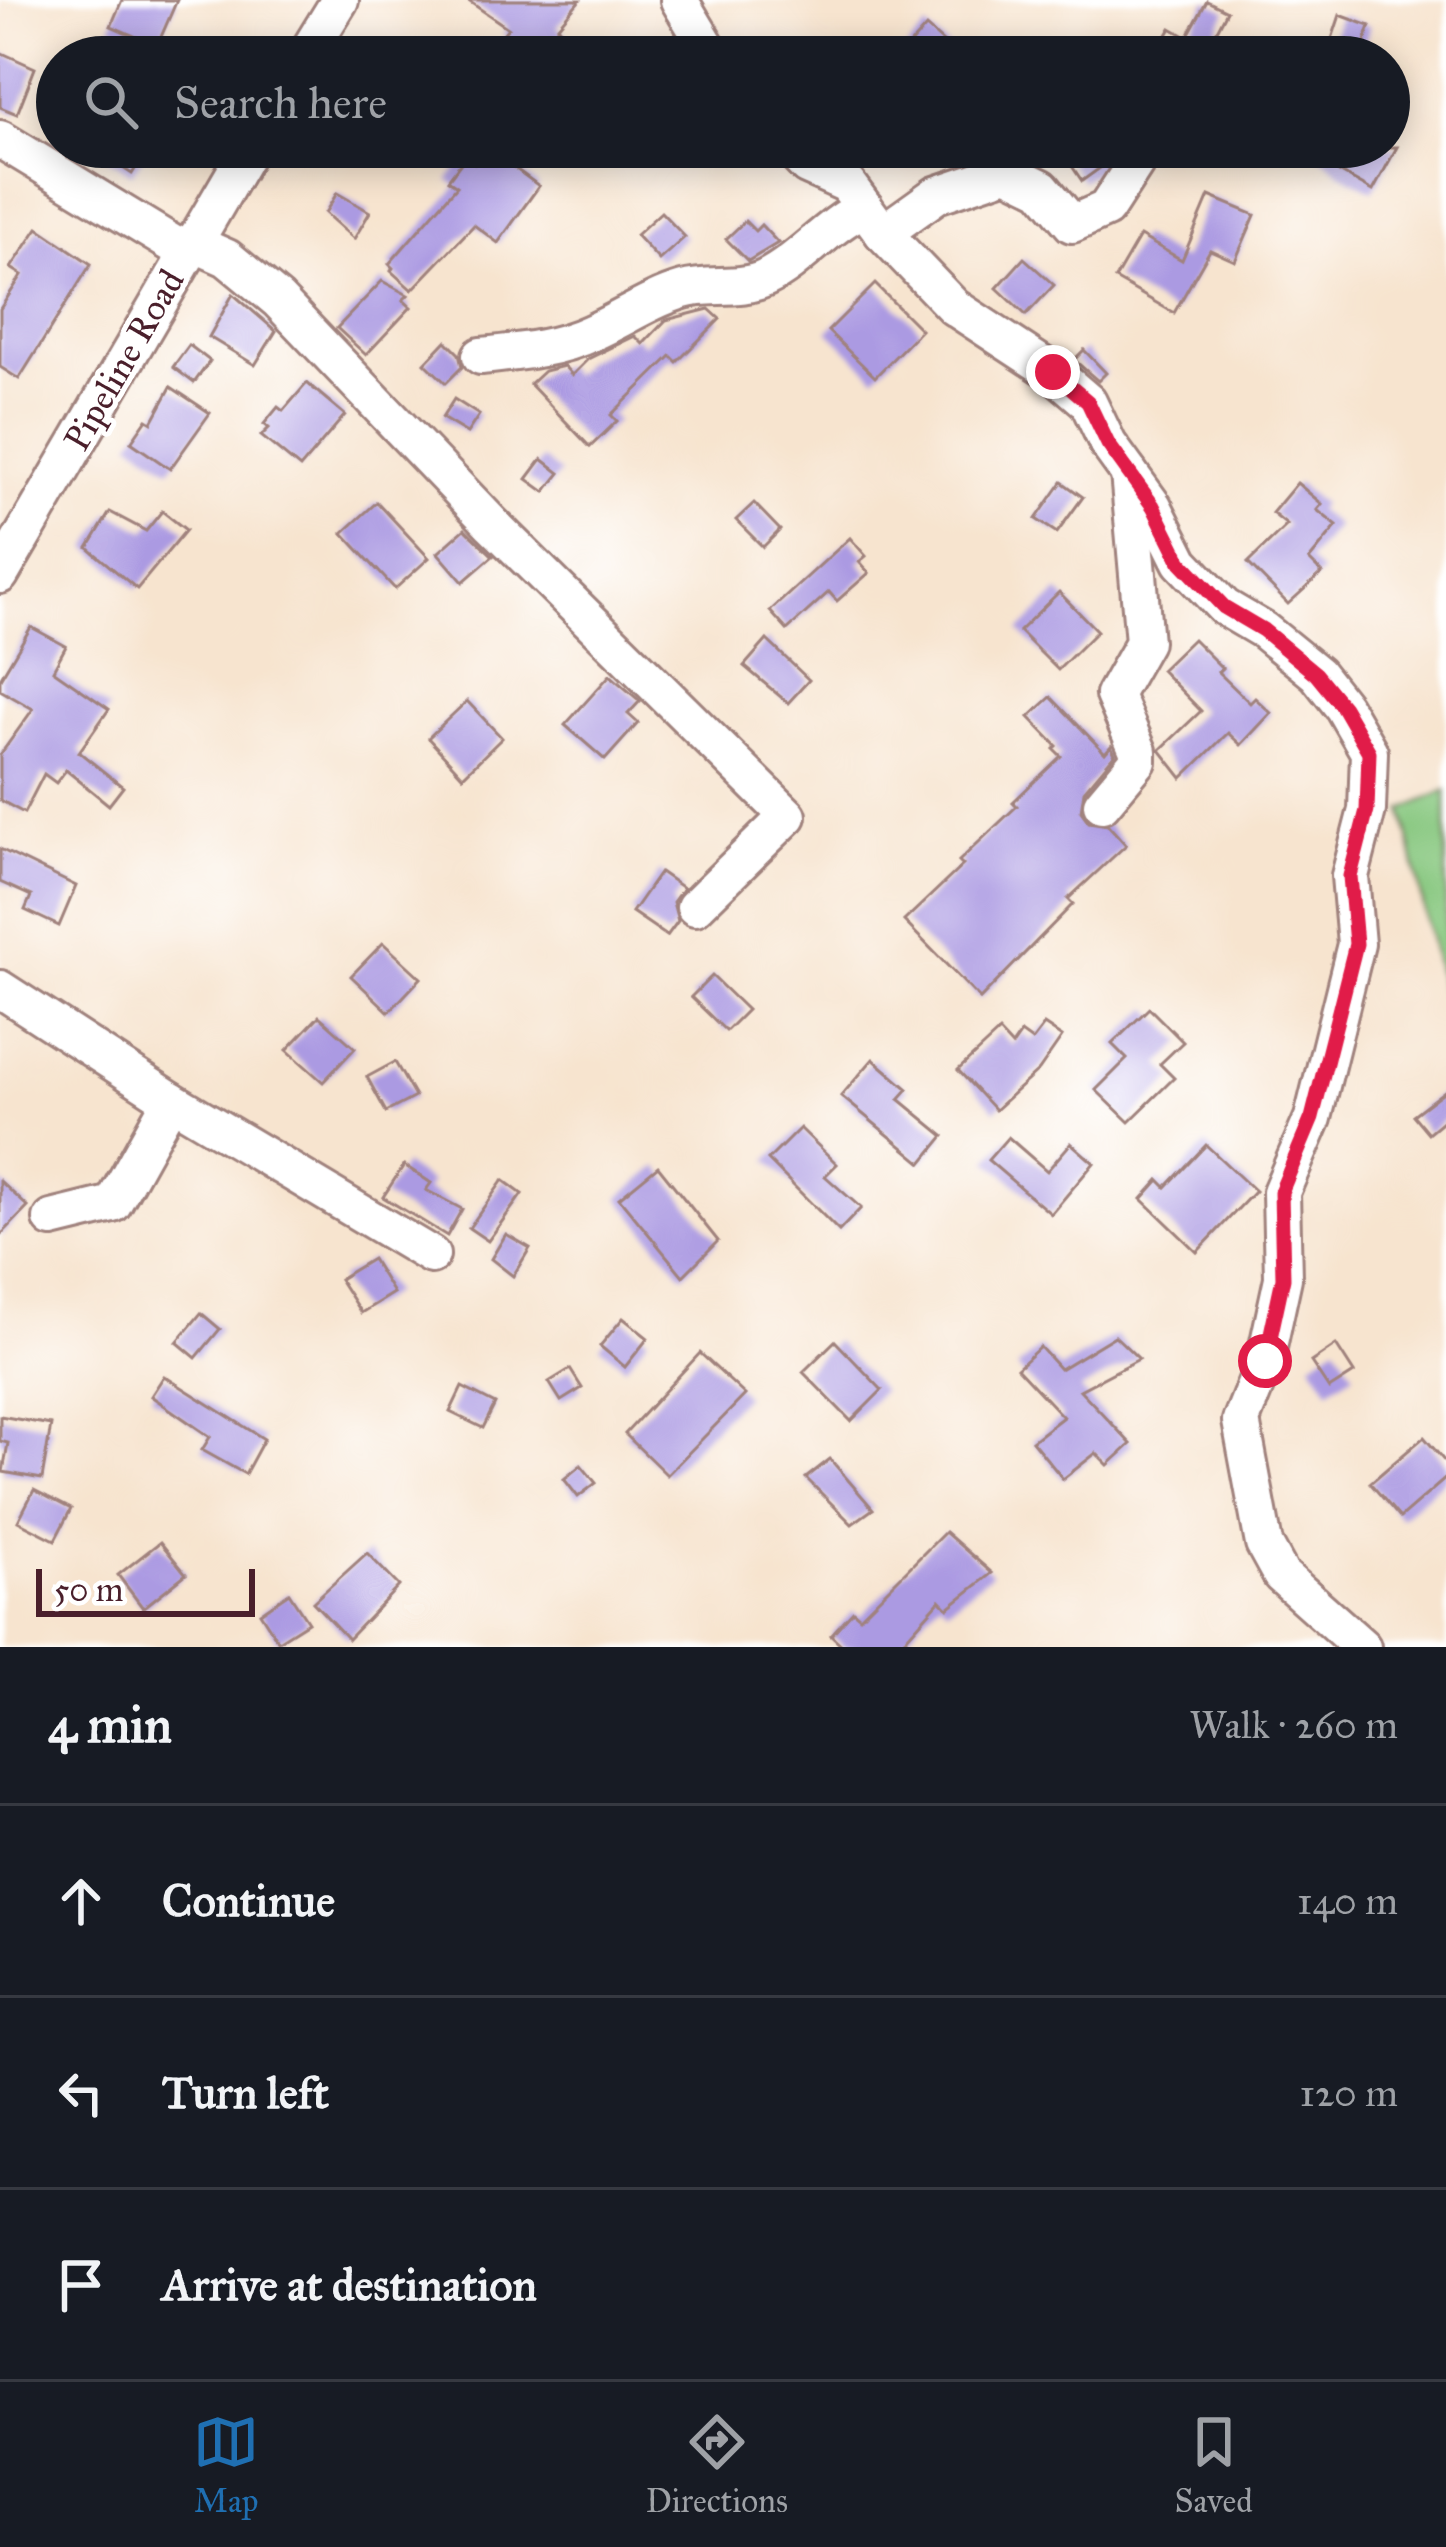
<!DOCTYPE html>
<meta charset="utf-8">
<style>
:root{--surface:#171b24;--page:#242831;--text:#f1f3f6;--muted:#9ea1a6;--line:#363941;--accent:#1f6fb2}
body{margin:0;font-family:"IM FELL Great Primer",serif;background:var(--page);color:var(--text)}
.scale{position:absolute;left:36px;bottom:30px;width:219px;box-sizing:border-box;padding-left:12px;border:6px solid #4a1f2b;border-top:0;font-size:33px;line-height:42px;white-space:nowrap;color:#4a1f2b;-webkit-text-stroke:9px #fff;paint-order:stroke}
.stop{position:absolute;width:36px;height:36px;margin:-27px;border:9px solid #e11d48;border-radius:50%;background:#fff}
.stop.end{background:#e11d48;border-color:#fff;box-shadow:0 3px 12px #0008}
.list{margin:0;padding:0;list-style:none}
h2{display:flex;justify-content:space-between;align-items:center;height:156px;margin:0;padding:0 48px;font-size:51px}
h2 small{font-size:39px;font-weight:400;color:var(--muted)}
.list li{display:grid;grid-template-columns:78px 1fr auto;gap:36px;align-items:center;box-sizing:border-box;height:192px;padding:0 48px;border-top:3px solid var(--line)}
.list b{display:block;font-size:45px;white-space:nowrap}
.list em{font-size:39px;font-style:normal;color:var(--muted)}
.icon{flex:none;width:66px;height:66px;fill:none;stroke:currentColor;stroke-width:2;stroke-linecap:round;stroke-linejoin:round}
.map{position:relative;flex:none;width:1446px;height:1647px;overflow:hidden}
.search{position:absolute;background:var(--surface);box-shadow:0 6px 30px #0003;left:36px;right:36px;top:36px;height:132px;display:flex;align-items:center;gap:30px;box-sizing:border-box;padding:0 42px;border-radius:66px;color:var(--muted);font-size:45px}
.sheet{height:732px;background:var(--surface)}
nav{display:flex;justify-content:space-around;align-items:center;box-sizing:border-box;height:168px;border-top:3px solid var(--line);background:var(--surface);font-size:33px;color:var(--muted)}
nav a{display:grid;justify-items:center;gap:6px}
nav .on{color:var(--accent)}
.map>svg:first-child{display:block}
.green{fill:#88c880;stroke:#697456;stroke-width:3}
.building{fill:#ab9ae2}
.lines{fill:none;stroke-linecap:round;stroke-linejoin:round}
.minor-casing{stroke:#a0827d;stroke-width:42}
.minor{stroke:#fff;stroke-width:36}
.route{stroke:#e11d48;stroke-width:15}
.labels{text-anchor:middle;dominant-baseline:central;stroke-width:10;stroke-linejoin:round;paint-order:stroke}
.street-label{font-size:36px;fill:#4a1f2b;stroke:#fff}
</style>
<div class="map">
<svg width="1446" height="1647" viewBox="0 0 1446 1647">
<rect width="100%" height="100%" fill="#fff"/>
<filter id="ink" filterUnits="userSpaceOnUse"><feTurbulence type="fractalNoise" baseFrequency=".00833" numOctaves="2"/><feDisplacementMap in="SourceGraphic" scale="24" xChannelSelector="R" yChannelSelector="G"/><feConvolveMatrix kernelMatrix="1 2 1 2 8 2 1 2 1" color-interpolation-filters="sRGB"/></filter>
<filter id="wash" filterUnits="userSpaceOnUse"><feTurbulence type="fractalNoise" baseFrequency=".004" numOctaves="4" result="noise"/><feDisplacementMap in="SourceGraphic" scale="48" xChannelSelector="R" yChannelSelector="G"/><feGaussianBlur stdDeviation="2.7" result="paint"/><feColorMatrix in="noise" values="0 0 0 0 0 0 0 0 0 0 0 0 0 0 0 0 0 1.4 0 .05"/><feComposite in="paint" operator="in"/></filter>
<g filter="url(#wash)">
<rect width="100%" height="100%" fill="#f7e4cf"/>
<polygon class="green" points="1446,790 1446,1011 1403,810"/>
<g id="blocks">
<g class="building">
<polygon points="122,0 177,0 157,46 111,26"/>
<polygon points="467,0 580,0 557,27 568,36 550,57 528,57 503,34 508,28"/>
<polygon points="1207,1 1227,11 1214,36 1244,57 1154,57 1171,28 1187,37"/>
<polygon points="1340,15 1370,26 1360,57 1328,51"/>
<polygon points="926,27 960,57 899,57"/>
<polygon points="0,52 35,68 17,114 0,107"/>
<polygon points="90,147 149,147 132,174"/>
<polygon points="486,147 539,186 498,243 474,225 412,290 391,271 393,268 389,264 457,186 448,180 466,156 475,163"/>
<polygon points="1059,147 1103,147 1111,160 1082,181"/>
<polygon points="1310,147 1397,147 1373,191 1339,172"/>
<polygon points="337,193 370,212 354,239 325,213"/>
<polygon points="1209,196 1255,215 1235,261 1210,250 1174,313 1115,279 1140,236 1182,260"/>
<polygon points="661,212 685,237 659,260 636,235"/>
<polygon points="745,221 755,231 761,225 778,243 748,261 726,239"/>
<polygon points="38,228 91,264 19,379 0,367 0,309 22,275 11,268"/>
<polygon points="1024,258 1054,285 1026,315 997,288"/>
<polygon points="382,281 408,295 403,300 411,307 366,355 337,328"/>
<polygon points="875,284 921,330 875,377 828,331"/>
<polygon points="233,294 276,331 255,365 209,337"/>
<polygon points="709,309 720,319 677,362 671,356 611,415 617,421 590,447 530,384 544,371 564,366 572,375 588,359 635,336 643,344 666,320"/>
<polygon points="446,341 459,354 462,367 446,383 425,363"/>
<polygon points="189,345 210,361 194,383 173,367"/>
<polygon points="1084,350 1106,373 1098,381 1074,360"/>
<polygon points="307,383 345,415 300,468 261,436 269,428 264,424 278,407 283,411"/>
<polygon points="171,387 210,413 170,469 131,442 147,419 152,422"/>
<polygon points="454,399 479,415 467,433 442,418"/>
<polygon points="542,459 560,473 545,492 527,479"/>
<polygon points="1062,482 1083,497 1057,533 1036,519"/>
<polygon points="1297,483 1322,504 1317,510 1337,526 1309,560 1322,573 1288,604 1248,563 1287,525 1272,513"/>
<polygon points="377,502 429,558 395,589 343,533"/>
<polygon points="754,503 780,530 763,547 736,520"/>
<polygon points="162,511 186,530 137,589 88,548 110,512 146,531"/>
<polygon points="465,529 493,556 463,582 438,553"/>
<polygon points="850,538 866,556 859,562 869,573 837,601 829,592 787,630 770,611"/>
<polygon points="1059,592 1097,631 1058,670 1019,631"/>
<polygon points="31,627 66,646 53,670 109,709 79,752 123,787 109,805 66,770 56,783 44,774 24,813 0,800 0,755 33,709 0,690 0,679"/>
<polygon points="1193,639 1222,668 1218,672 1250,703 1255,698 1271,713 1241,745 1228,733 1182,778 1160,750 1201,711 1161,670"/>
<polygon points="767,640 809,680 788,703 744,666"/>
<polygon points="610,675 640,701 628,714 638,723 605,760 565,725"/>
<polygon points="1051,697 1105,753 1111,746 1115,754 1084,791 1081,811 1089,822 1108,825 1126,845 1068,899 1073,904 980,999 904,921 963,865 959,861 1017,806 1013,802 1061,756 1054,749 1057,746 1029,717"/>
<polygon points="467,701 502,738 463,776 428,738"/>
<polygon points="0,849 76,886 59,926 25,910 31,896 0,882"/>
<polygon points="660,872 683,888 673,902 678,921 667,936 632,912"/>
<polygon points="383,943 421,978 389,1012 351,976"/>
<polygon points="712,976 747,1010 726,1031 691,997"/>
<polygon points="1149,1008 1183,1042 1160,1064 1174,1078 1129,1122 1096,1090 1127,1059 1112,1044"/>
<polygon points="319,1016 355,1048 323,1082 287,1050"/>
<polygon points="1044,1025 1062,1037 1039,1070 995,1110 958,1070 999,1032 1012,1046 1021,1033 1032,1041"/>
<polygon points="873,1059 908,1089 899,1099 944,1136 922,1163 841,1096"/>
<polygon points="395,1062 415,1097 386,1112 367,1077"/>
<polygon points="1446,1090 1446,1118 1428,1133 1413,1115"/>
<polygon points="800,1128 837,1164 825,1176 861,1208 839,1231 768,1160"/>
<polygon points="1008,1137 1047,1171 1071,1143 1094,1163 1051,1214 988,1160"/>
<polygon points="1206,1145 1255,1191 1197,1252 1142,1199 1159,1180 1166,1187"/>
<polygon points="404,1165 431,1183 426,1190 462,1209 447,1236 383,1197"/>
<polygon points="658,1166 718,1241 683,1276 619,1198"/>
<polygon points="503,1180 522,1194 488,1241 469,1228"/>
<polygon points="0,1181 28,1207 0,1236"/>
<polygon points="506,1234 530,1248 513,1276 491,1259"/>
<polygon points="372,1259 393,1293 361,1313 339,1279"/>
<polygon points="201,1313 220,1329 196,1358 177,1342"/>
<polygon points="623,1318 648,1338 625,1367 600,1346"/>
<polygon points="1115,1336 1139,1359 1080,1390 1131,1444 1108,1465 1096,1453 1063,1479 1032,1441 1063,1417 1017,1368 1040,1347 1060,1369"/>
<polygon points="835,1341 882,1390 851,1421 803,1372"/>
<polygon points="1336,1345 1354,1373 1329,1389 1311,1362"/>
<polygon points="700,1353 745,1395 667,1475 625,1434"/>
<polygon points="570,1369 582,1388 561,1401 549,1382"/>
<polygon points="164,1376 264,1439 245,1474 202,1450 210,1437 151,1396"/>
<polygon points="462,1387 495,1404 483,1428 450,1412"/>
<polygon points="0,1416 51,1425 42,1479 3,1472 8,1443 0,1441"/>
<polygon points="1424,1437 1446,1463 1446,1478 1400,1518 1370,1483"/>
<polygon points="830,1459 873,1509 852,1524 806,1478"/>
<polygon points="581,1465 596,1483 578,1497 564,1479"/>
<polygon points="34,1490 71,1509 55,1540 18,1521"/>
<polygon points="945,1532 992,1573 948,1608 940,1600 898,1647 844,1647 831,1635 853,1611 860,1617"/>
<polygon points="160,1542 186,1574 143,1608 118,1575"/>
<polygon points="367,1553 399,1586 348,1639 313,1602"/>
<polygon points="289,1593 308,1622 278,1641 260,1613"/>
</g>
</g>
</g>
<g filter="url(#ink)">
<use href="#blocks" fill-opacity="0" stroke="#a0827d" stroke-width="3"/>
<g class="lines">
<defs>
<g id="minor">
<polyline points="679,0 713,57"/>
<polyline points="305,57 340,0"/>
<polyline points="0,139 186,252"/>
<polyline points="789,147 807,166 847,184 883,233 954,307 1053,372 1088,402 1108,444 1153,506 1181,562 1224,607 1263,630 1317,674 1343,707 1369,752 1367,810 1350,876 1356,944 1313,1118 1281,1192 1283,1278 1265,1361 1241,1421 1264,1544 1281,1575 1362,1647"/>
<polyline points="883,233 936,195 1007,171 1042,188 1072,224 1106,209 1146,147"/>
<polyline points="191,242 227,258 278,300 492,524 788,816 695,907"/>
<path d="M481 356C518 352 557 349 591 333 623 319 649 300 683 290 710 282 740 291 766 278 802 260 827 225 865 208"/>
<polyline points="0,575 250,147"/>
<polyline points="1102,804 1138,761 1138,751 1114,695 1144,642 1129,473"/>
<polyline points="0,989 171,1100 431,1255"/>
<polyline points="52,1219 113,1204 171,1100"/>
</g>
</defs>
<use href="#minor" class="minor-casing"/>
<use href="#minor" class="minor"/>
</g>
</g>
<g class="lines" filter="url(#ink)">
<polyline class="route" points="1053,372 1088,402 1108,444 1153,506 1181,562 1224,607 1263,630 1316,674 1343,707 1369,752 1367,810 1350,876 1356,944 1312,1118 1281,1192 1283,1278 1265,1361"/>
</g>
<g class="labels">
<g class="street-label">
<text transform="translate(124 360) rotate(-60)">Pipeline Road</text>
</g>
</g>
</svg>
<div class="scale">50 m</div>
<div class="stop" style="left:1265px;top:1361px"></div>
<div class="stop end" style="left:1053px;top:372px"></div>
<div class="search"><svg class="icon" aria-label="search" viewBox="0 0 24 24"><circle cx="10" cy="10" r="6"/><path d="M15 15l6 6"/></svg>Search here</div>
</div>
<section class="sheet">
<h2>4 min<small>Walk · 260 m</small></h2>
<ul class="list">
<li><svg class="icon" aria-label="ahead" viewBox="0 0 24 24"><path d="M12 20V5M6 11l6-6 6 6"/></svg><div><b>Continue</b></div><em>140 m</em></li>
<li><svg class="icon" aria-label="left" viewBox="0 0 24 24"><path d="M17 20v-9H6M10 6l-5 5 5 5"/></svg><div><b>Turn left</b></div><em>120 m</em></li>
<li><svg class="icon" aria-label="arrive" viewBox="0 0 24 24"><path d="M6 21V4h12l-3 4 3 4H6"/></svg><div><b>Arrive at destination</b></div></li>
</ul>
</section>
<nav>
<a class="on"><svg class="icon" aria-label="map" viewBox="0 0 24 24"><path d="M3 6l6-2 6 2 6-2v14l-6 2-6-2-6 2zM9 4v14M15 6v14"/></svg>Map</a>
<a><svg class="icon" aria-label="directions" viewBox="0 0 24 24"><path d="M12 3l9 9-9 9-9-9zM9 14v-3h6M13 9l2 2-2 2"/></svg>Directions</a>
<a><svg class="icon" aria-label="saved" viewBox="0 0 24 24"><path d="M7 4h10v16l-5-4-5 4z"/></svg>Saved</a>
</nav>
